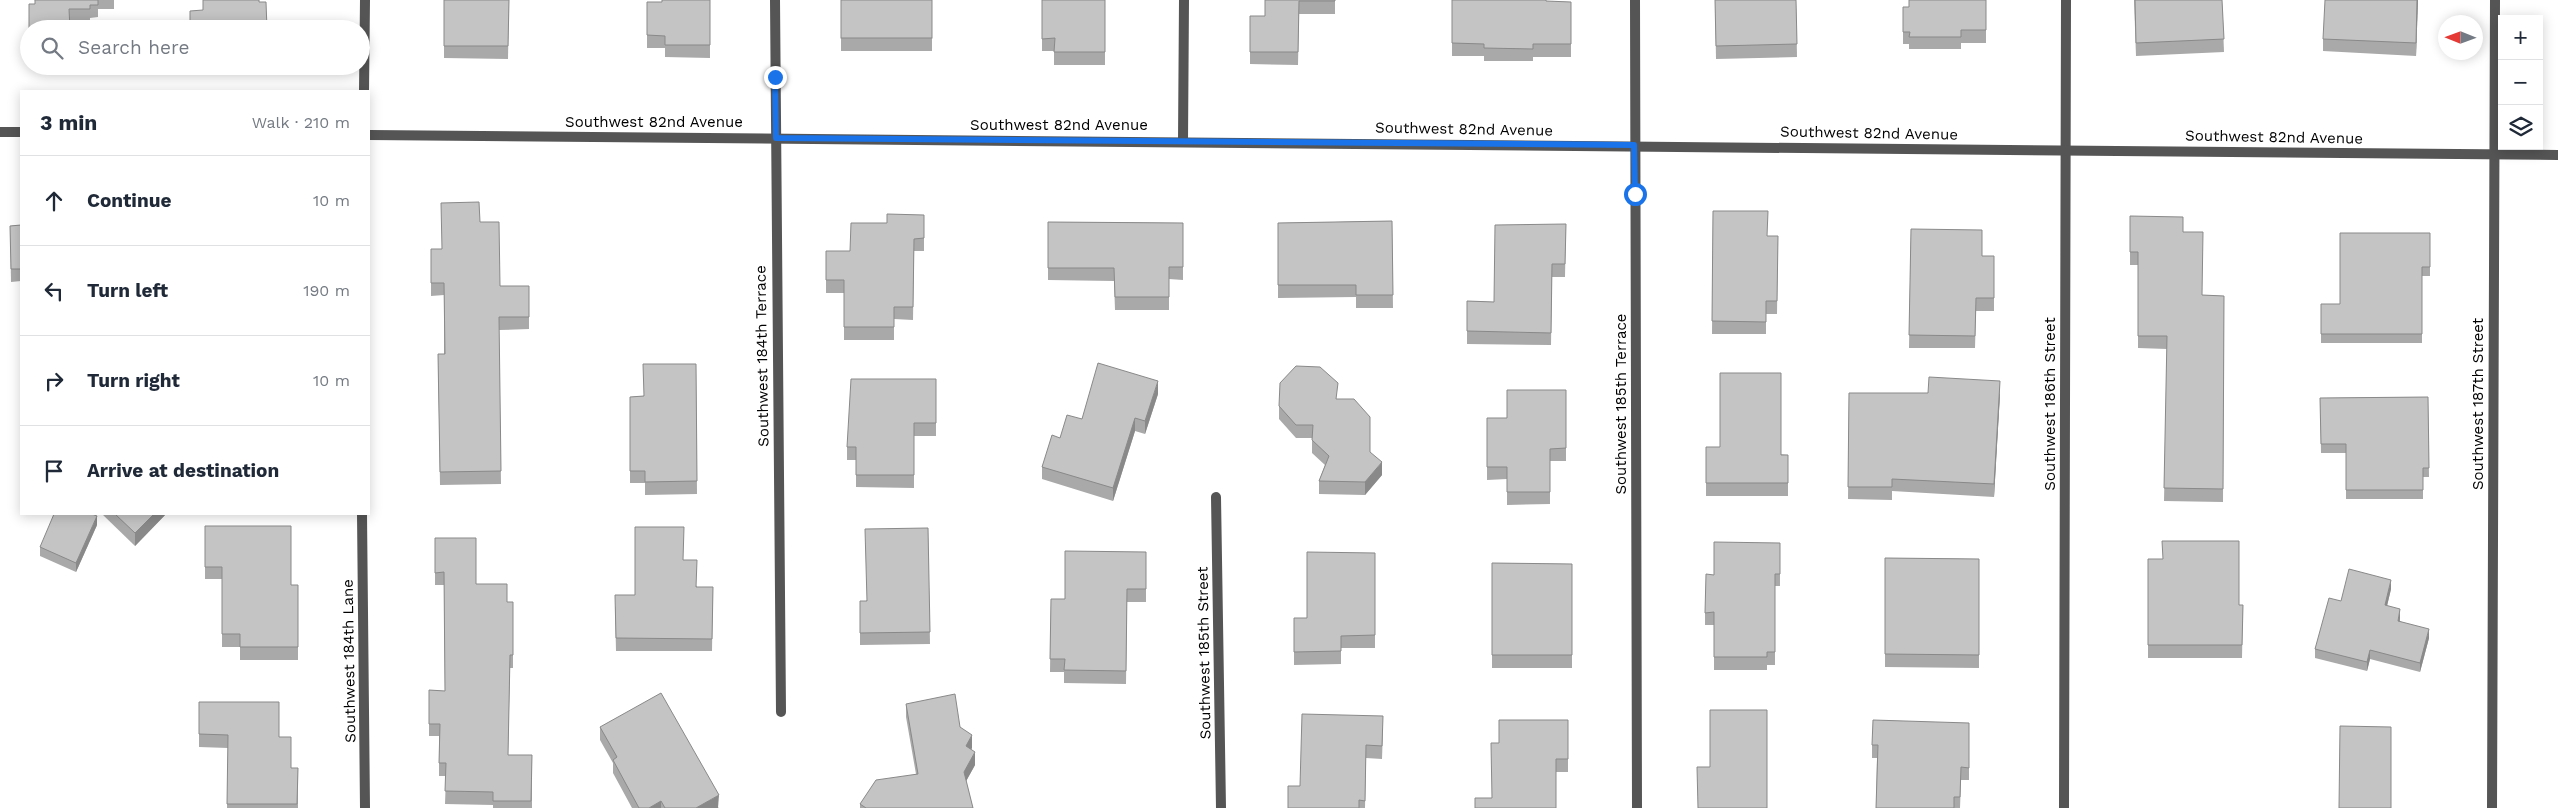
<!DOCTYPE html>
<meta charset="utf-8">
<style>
:root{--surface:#fff;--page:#f2f2f3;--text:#1f2937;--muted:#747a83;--line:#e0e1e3}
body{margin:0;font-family:"Work Sans",sans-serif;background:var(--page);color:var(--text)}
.controls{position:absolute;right:15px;top:15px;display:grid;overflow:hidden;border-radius:0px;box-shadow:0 2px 12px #0003}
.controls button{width:45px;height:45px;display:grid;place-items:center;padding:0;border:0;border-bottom:1px solid var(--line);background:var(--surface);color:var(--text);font:25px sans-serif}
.compass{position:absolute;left:2438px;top:15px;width:45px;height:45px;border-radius:50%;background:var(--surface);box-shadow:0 2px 12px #0003;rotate:271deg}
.stop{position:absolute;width:15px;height:15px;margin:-11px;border:4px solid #1a73e8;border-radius:50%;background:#fff}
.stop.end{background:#1a73e8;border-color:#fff;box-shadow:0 1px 5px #0008}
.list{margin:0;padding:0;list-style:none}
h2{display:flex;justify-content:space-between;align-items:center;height:65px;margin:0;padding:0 20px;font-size:21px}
h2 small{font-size:16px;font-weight:400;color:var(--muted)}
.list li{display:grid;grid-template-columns:32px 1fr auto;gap:15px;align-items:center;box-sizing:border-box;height:90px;padding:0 20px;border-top:1px solid var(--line)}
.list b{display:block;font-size:19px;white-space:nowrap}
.list em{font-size:16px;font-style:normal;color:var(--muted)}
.icon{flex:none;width:28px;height:28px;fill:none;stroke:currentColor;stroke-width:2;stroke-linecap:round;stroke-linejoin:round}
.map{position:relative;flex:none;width:2558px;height:808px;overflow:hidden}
.search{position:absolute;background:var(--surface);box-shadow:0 2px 12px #0003;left:20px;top:20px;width:350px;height:55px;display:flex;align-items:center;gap:12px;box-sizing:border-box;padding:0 18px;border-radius:28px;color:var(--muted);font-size:19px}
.panel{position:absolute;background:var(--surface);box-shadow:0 2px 12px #0003;left:20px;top:90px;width:350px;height:425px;border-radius:0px}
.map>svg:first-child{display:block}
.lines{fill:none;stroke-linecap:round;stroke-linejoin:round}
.minor{stroke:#555;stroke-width:10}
.tertiary{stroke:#555;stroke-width:10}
.wall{fill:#a9a9a9}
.shaded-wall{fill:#898989}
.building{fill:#c4c4c4;stroke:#898989}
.route{stroke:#1a73e8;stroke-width:6}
.labels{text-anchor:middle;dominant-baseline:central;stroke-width:5;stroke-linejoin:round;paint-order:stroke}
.street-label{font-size:15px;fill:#000;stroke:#fff}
</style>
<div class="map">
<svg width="2558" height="808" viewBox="0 0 2558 808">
<rect width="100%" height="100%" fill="#fff"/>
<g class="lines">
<g class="minor">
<polyline points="775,0 781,712"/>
<polyline points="1635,0 1637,808"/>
<polyline points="364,91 365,0"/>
<polyline points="1183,141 1184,0"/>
<polyline points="1216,497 1221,808"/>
<polyline points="362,514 365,808"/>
<polyline points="2064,808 2066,0"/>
<polyline points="2492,808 2495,0"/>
</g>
<g class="tertiary">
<polyline points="0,132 21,132"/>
<polyline points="369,135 2558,155"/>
</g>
</g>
<g class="wall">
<polygon points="34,0 114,0 114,9 98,9 98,17 90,18 90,21 69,21"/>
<polygon points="444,0 509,0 508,59 444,58"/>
<polygon points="710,0 710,58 665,57 665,48 647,48 647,2 662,2"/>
<rect x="841" y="0" width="91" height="51"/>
<polygon points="1105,0 1105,65 1054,65 1054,51 1042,51 1042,39"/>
<polygon points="1265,0 1335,0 1335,14 1299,14 1298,65 1250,64 1250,16 1265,16"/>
<polygon points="1452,0 1571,2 1571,57 1533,57 1533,61 1484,61 1484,56 1452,56"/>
<polygon points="1715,0 1796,0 1797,57 1716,59"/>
<polygon points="1986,0 1986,43 1961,43 1961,49 1909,49 1909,44 1903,44 1903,7 1909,7"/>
<polygon points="2134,0 2222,0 2224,52 2136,56"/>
<polygon points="2418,0 2416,56 2323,51 2323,39"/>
<polygon points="1713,211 1767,236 1778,236 1777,314 1766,314 1766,334 1712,334"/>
<polygon points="924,215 924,251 914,251 913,320 894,319 894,340 844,340 844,293 826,293 826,251 850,251 887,223"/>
<polygon points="2130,216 2183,232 2202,295 2224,296 2223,502 2164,501 2167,349 2138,348 2138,265 2130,265"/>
<polygon points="1392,221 1393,308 1356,308 1356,297 1278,298 1278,223"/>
<polygon points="480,222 500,286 529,286 529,329 499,330 501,484 440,485 438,354 444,354 444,295 431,296 431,249 442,249"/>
<polygon points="1048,222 1183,223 1183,280 1169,279 1169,310 1115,310 1114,281 1048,280"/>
<polygon points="1566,224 1565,277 1552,277 1551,345 1467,344 1467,301 1494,302"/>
<polygon points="21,225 21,281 11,282 10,226"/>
<polygon points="1911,229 1982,256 1994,256 1994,311 1976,311 1975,348 1909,348"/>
<polygon points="2430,233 2430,276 2422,276 2422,343 2321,343 2321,304 2340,304"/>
<polygon points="696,364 697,494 645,495 645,483 630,483 630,397 643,396"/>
<polygon points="936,379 936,436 914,436 914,488 856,487 856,460 847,460 847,447"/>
<polygon points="1566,390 1566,461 1550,461 1550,504 1507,505 1507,479 1487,480 1487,418 1507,418"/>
<polygon points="1849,393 2000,394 1994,497 1892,491 1892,500 1848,499"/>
<polygon points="1158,394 1145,434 1135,431 1113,501 1042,479 1042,467 1060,438 1082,419"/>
<polygon points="2428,397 2429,477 2423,477 2423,499 2346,499 2346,453 2321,453 2320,398"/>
<polygon points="1337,399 1370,452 1382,475 1365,495 1319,494 1319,481 1325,465 1312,453 1312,438 1296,438 1279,419 1279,406"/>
<polygon points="1706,447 1788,455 1788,496 1706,496"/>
<polygon points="102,514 166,514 135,546"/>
<polygon points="97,525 76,572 40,556 40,547"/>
<polygon points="205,526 291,585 298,585 298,660 240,660 240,647 222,647 222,579 205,579"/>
<polygon points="928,528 930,644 860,645 860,633 866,601"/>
<polygon points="435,538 476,584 507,602 513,602 513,668 510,668 508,755 532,755 532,808 493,808 493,805 445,804 446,776 439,776 439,736 429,736 429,690 445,691 444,585 435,585"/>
<polygon points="1780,543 1780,586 1775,586 1775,665 1767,665 1767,670 1714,670 1714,625 1705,625 1705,613 1714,575"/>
<polygon points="1146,552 1146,602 1127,602 1126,684 1064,683 1064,672 1050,672 1051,599 1065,599"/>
<polygon points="1375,553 1375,648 1341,648 1341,664 1294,665 1294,652 1307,618"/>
<polygon points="1885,558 1979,559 1979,668 1885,667"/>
<polygon points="2148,559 2239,605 2243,605 2242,658 2148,658"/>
<polygon points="683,560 697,587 713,587 712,651 616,651 615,607 635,595"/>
<polygon points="1492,563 1572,564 1572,668 1492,668"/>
<polygon points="2391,589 2387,606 2400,618 2400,621 2429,638 2420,672 2370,659 2367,671 2315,658 2315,649 2341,601"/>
<polygon points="199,702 291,768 298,768 298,808 227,808 228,748 199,747"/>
<polygon points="906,704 960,727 972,748 971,749 975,765 966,781 973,808 860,808 860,804 916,774 906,717"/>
<polygon points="1568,720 1568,772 1556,772 1492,798 1499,743"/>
<polygon points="1969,723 1969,780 1961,780 1960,808 1876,808 1877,758 1872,758 1872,745"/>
<polygon points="600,727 719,808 632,808 613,773 613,763 600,740"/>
<polygon points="1383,729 1382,759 1366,758 1365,808 1288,808 1300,786"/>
</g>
<g class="shaded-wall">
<polygon points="2417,0 2418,0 2416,56 2416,43"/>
<polygon points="1158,381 1158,394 1145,434 1145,421"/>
<polygon points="2000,381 2000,394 1994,497 1994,484"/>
<polygon points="1135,418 1135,431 1113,501 1113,488"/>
<polygon points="1382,462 1382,475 1365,495 1365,482"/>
<polygon points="154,514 166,514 135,546 135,533"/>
<polygon points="97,516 97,525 76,572 76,563"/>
<polygon points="2391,580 2391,589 2385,614 2385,605"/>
<polygon points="2400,609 2400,618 2398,630 2398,621"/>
<polygon points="2429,629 2429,638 2420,672 2420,663"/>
<polygon points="2370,650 2370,659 2367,671 2367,662"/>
<polygon points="972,735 972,748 966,759 966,746"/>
<polygon points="975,752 975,765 964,785 964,772"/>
<polygon points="719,795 718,808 696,808"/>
<polygon points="661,801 661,808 649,808"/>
</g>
<g class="building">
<polygon points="35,0 98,0 98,5 90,5 90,9 69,9 70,29 29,29 29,4 35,4"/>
<polygon points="203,0 259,0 259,2 266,2 267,29 190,29 190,11 203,10"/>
<polygon points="444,0 509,0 508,46 444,46"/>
<polygon points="662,0 710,0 710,45 665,45 665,36 647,35 647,2 662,2"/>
<rect x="841" y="0" width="91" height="38"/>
<polygon points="1042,0 1105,0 1105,52 1054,52 1055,38 1042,39"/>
<polygon points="1265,0 1335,0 1335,1 1299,1 1298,52 1250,52 1250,16 1265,16"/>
<polygon points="1452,0 1546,0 1546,1 1571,2 1571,44 1533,44 1533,49 1484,48 1484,44 1452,43"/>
<polygon points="1715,0 1796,0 1797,44 1716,46"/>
<polygon points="1909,0 1986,0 1986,30 1961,30 1961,37 1909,37 1910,32 1903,32 1903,7 1909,7"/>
<polygon points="2135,0 2222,0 2224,39 2136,43"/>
<polygon points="2325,0 2417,0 2416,43 2323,39"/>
<polygon points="479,202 480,222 499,222 500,286 529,286 529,317 499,317 501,471 440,472 438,354 445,354 444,283 431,283 431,249 442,249 441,203"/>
<polygon points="1713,211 1768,211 1767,236 1778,236 1777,301 1766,301 1766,322 1712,321"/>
<polygon points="887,214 924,215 924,238 914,239 913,307 894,307 894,327 844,327 844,280 826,280 826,251 850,251 851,223 887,223"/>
<polygon points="2130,216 2183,217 2183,232 2203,232 2202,295 2224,296 2223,489 2164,488 2167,336 2138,336 2138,252 2130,252"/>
<polygon points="1392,221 1393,295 1356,295 1356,285 1278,285 1278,223"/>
<polygon points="1048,222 1183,223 1183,267 1169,267 1169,297 1115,297 1114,268 1048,268"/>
<polygon points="1566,224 1565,264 1552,264 1551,333 1467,331 1467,301 1494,302 1495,225"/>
<polygon points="21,225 21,269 11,269 10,226"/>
<polygon points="1911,229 1982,230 1982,256 1994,256 1994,298 1976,298 1975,336 1909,335"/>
<polygon points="2340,233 2430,233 2430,267 2422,267 2422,334 2321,334 2321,304 2340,304"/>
<polygon points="1098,363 1158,381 1145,421 1135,418 1113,488 1042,467 1052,435 1060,438 1067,415 1082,419"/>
<polygon points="643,364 696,364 697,481 645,482 645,471 630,471 630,397 644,396"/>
<polygon points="1296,366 1320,367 1338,383 1336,399 1354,399 1370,417 1370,452 1382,462 1365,482 1319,481 1329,456 1312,440 1313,425 1296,425 1279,406 1280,383"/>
<polygon points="1720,373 1781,373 1781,455 1788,455 1788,483 1706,483 1706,447 1720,447"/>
<polygon points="1929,377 2000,381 1994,484 1892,479 1892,487 1848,487 1849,393 1928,393"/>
<polygon points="851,379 936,379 936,423 914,423 914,475 856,475 856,447 847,447"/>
<polygon points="1507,390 1566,390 1566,448 1550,449 1550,492 1507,492 1507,467 1487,467 1487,418 1507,418"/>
<polygon points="2428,397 2429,468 2423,468 2423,490 2346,490 2346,444 2321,444 2320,398"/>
<polygon points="54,514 92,514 97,516 76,563 40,547"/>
<polygon points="115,514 154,514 135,533"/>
<polygon points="205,526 291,526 291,585 298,585 298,647 240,647 240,634 222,634 222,567 205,567"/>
<polygon points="635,527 684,527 683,560 697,560 696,587 713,587 712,639 616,638 615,595 635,595"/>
<polygon points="928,528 930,632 860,633 860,601 867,601 865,529"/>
<polygon points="435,538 476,538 476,584 507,584 507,602 513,602 513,655 510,655 508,755 532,755 531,801 493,801 493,792 445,791 446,763 439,763 440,724 429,724 429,690 445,691 444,572 435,573"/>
<polygon points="2162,541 2239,541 2239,605 2243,605 2242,645 2148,645 2148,559 2163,559"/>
<polygon points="1714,542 1780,543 1780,574 1775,574 1775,652 1767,652 1767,657 1714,657 1714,612 1705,613 1706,574 1714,575"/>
<polygon points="1065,551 1146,552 1146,589 1127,589 1126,671 1064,670 1065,659 1050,659 1051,599 1065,599"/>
<polygon points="1307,552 1375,553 1375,635 1341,636 1341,651 1294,652 1294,618 1307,618"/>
<polygon points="1885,558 1979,559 1979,655 1885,654"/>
<polygon points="1492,563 1572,564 1572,655 1492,655"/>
<polygon points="2349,569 2391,580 2385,605 2400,609 2398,621 2429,629 2420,663 2370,650 2367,662 2315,649 2329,598 2341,601"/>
<polygon points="661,693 719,795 696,808 665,808 661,801 649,808 639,808 613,760 617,757 600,727"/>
<polygon points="955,694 960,727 972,735 966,746 975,752 964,772 973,808 866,808 860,804 876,780 918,774 906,704"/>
<polygon points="199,702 279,702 279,737 291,737 291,768 298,768 297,804 227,804 228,735 199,734"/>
<polygon points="1710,710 1767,710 1767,808 1698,808 1697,767 1710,767"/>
<polygon points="1302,714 1383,716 1382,746 1366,745 1365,801 1359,800 1359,808 1288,808 1288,786 1300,786"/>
<polygon points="1499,720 1568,720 1568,759 1556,759 1556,808 1475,808 1475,798 1492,798 1491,743 1499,743"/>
<polygon points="1873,720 1969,723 1969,768 1961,767 1960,797 1954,797 1954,808 1876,808 1878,745 1872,745"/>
<polygon points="2340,726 2391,727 2391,808 2339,808"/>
</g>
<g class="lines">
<polyline class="route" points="775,77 776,138 1634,145 1635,194"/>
</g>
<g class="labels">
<g class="street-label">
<text x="654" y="122">Southwest 82nd Avenue</text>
<text x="1059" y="125">Southwest 82nd Avenue</text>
<text transform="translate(1464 129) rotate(1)">Southwest 82nd Avenue</text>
<text transform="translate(1869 133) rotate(1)">Southwest 82nd Avenue</text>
<text transform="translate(2274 137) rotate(1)">Southwest 82nd Avenue</text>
<text transform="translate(762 356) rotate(-91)">Southwest 184th Terrace</text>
<text transform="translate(1621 404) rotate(-90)">Southwest 185th Terrace</text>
<text transform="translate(2050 404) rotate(-90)">Southwest 186th Street</text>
<text transform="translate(2478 404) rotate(-90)">Southwest 187th Street</text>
<text transform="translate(1204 653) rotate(-91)">Southwest 185th Street</text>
<text transform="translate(349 661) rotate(-91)">Southwest 184th Lane</text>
</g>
</g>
</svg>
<div class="controls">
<button>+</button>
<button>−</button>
<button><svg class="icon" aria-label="layers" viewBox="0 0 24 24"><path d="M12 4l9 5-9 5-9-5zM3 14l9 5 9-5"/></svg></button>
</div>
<svg class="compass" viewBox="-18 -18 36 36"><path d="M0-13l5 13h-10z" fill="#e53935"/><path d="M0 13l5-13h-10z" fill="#747a83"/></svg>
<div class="stop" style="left:1635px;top:194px"></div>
<div class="stop end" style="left:775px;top:77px"></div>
<div class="search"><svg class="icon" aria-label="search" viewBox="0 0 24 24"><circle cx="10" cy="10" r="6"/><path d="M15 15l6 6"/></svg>Search here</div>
<section class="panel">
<h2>3 min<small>Walk · 210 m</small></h2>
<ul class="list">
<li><svg class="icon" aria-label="ahead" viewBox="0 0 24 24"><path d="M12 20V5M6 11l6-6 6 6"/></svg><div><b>Continue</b></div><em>10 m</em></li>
<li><svg class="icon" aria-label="left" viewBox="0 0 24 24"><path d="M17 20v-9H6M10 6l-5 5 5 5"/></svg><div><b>Turn left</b></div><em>190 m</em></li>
<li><svg class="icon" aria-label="right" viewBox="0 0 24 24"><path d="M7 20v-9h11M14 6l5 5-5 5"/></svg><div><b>Turn right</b></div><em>10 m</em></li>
<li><svg class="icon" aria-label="arrive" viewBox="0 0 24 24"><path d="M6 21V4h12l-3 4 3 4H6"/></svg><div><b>Arrive at destination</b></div></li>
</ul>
</section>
</div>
